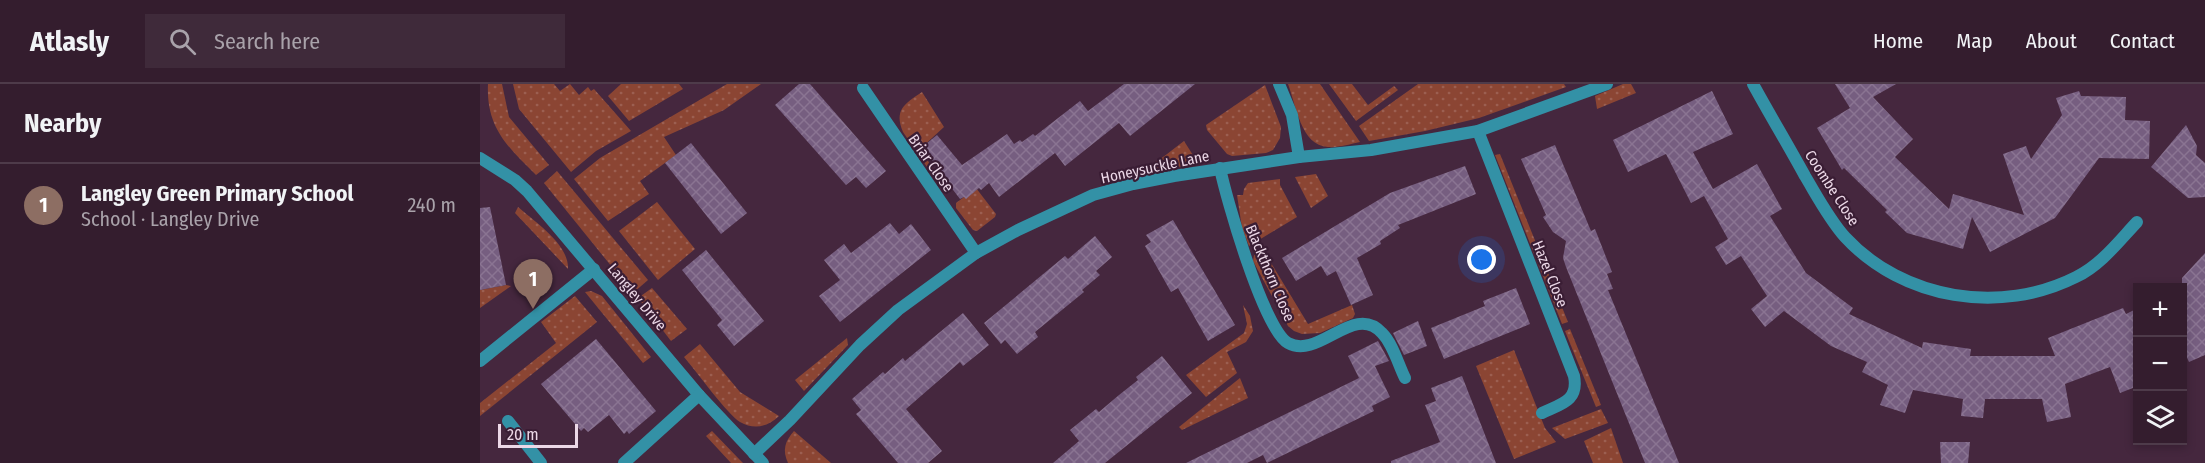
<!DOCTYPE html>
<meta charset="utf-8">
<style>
:root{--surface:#341d2e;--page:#3f2a3a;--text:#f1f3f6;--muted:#a9a2aa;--line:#4e3b4a;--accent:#2bd884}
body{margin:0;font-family:"Fira Sans Condensed",sans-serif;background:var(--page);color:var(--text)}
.controls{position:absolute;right:18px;bottom:18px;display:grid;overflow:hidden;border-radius:0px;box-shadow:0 3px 9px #0003}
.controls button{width:54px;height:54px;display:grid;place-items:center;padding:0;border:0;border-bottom:2px solid var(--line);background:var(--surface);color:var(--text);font:30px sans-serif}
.scale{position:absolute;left:18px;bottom:15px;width:80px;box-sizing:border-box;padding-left:6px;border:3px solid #ecd8e7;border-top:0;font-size:16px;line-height:21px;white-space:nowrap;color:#ecd8e7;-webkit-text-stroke:4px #3a1d34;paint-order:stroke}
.you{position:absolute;left:1002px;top:176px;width:21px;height:21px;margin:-15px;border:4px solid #fff;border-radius:50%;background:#1a73e8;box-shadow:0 0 0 9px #1a73e833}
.badge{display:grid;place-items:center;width:39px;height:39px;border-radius:50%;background:var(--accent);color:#fff;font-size:20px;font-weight:700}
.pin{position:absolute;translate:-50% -50px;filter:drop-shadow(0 2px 3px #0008)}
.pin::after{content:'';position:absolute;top:32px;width:21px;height:18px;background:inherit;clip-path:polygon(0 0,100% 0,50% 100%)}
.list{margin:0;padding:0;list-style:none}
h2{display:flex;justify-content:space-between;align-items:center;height:78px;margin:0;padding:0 24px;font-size:26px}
h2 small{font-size:20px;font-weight:400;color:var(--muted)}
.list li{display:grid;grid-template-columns:39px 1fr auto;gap:18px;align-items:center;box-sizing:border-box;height:84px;padding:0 24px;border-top:2px solid var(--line)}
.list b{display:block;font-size:22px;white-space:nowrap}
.list p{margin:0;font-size:20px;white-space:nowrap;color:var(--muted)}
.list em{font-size:20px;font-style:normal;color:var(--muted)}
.icon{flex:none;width:33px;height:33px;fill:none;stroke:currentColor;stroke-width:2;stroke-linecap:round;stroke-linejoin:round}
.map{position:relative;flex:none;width:1725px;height:379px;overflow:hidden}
header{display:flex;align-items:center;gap:36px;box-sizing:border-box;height:84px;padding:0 30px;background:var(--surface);border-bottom:2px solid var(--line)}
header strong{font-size:28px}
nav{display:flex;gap:33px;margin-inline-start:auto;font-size:21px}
.search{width:420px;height:54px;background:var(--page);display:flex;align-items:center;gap:15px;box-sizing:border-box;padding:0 21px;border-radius:0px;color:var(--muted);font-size:22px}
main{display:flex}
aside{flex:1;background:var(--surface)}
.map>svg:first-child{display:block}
.grass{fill:url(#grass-dots)}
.building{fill:url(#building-cross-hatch)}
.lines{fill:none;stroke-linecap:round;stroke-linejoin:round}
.service{stroke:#3391a6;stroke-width:12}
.minor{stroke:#3391a6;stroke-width:12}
.labels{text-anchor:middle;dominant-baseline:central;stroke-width:4.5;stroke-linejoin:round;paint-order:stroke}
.street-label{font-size:15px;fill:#ecd8e7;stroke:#3a1d34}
</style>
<header>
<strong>Atlasly</strong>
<div class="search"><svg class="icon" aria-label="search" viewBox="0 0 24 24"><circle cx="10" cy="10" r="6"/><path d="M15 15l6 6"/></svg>Search here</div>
<nav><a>Home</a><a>Map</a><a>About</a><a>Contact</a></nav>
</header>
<main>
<aside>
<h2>Nearby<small></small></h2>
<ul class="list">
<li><span class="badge" style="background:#8d6e63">1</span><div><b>Langley Green Primary School</b><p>School · Langley Drive</p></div><em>240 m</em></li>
</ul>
</aside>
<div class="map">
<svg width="1725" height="379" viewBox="0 0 1725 379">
<defs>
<pattern id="grass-dots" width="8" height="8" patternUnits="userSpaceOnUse" patternTransform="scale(1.5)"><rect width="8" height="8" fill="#8b4533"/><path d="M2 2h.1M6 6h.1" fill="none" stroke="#9c5f51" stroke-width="1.8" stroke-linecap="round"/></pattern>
<pattern id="building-cross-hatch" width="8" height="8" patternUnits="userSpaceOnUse" patternTransform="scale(1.5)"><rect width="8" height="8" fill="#765e80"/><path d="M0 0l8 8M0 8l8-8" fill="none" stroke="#8a7492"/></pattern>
</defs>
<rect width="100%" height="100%" fill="#45273e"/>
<g class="grass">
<path d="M8 0H22L29 33 69 81 56 91C28 63 6 44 8 0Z"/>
<polygon points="33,0 74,0 80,7 90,0 99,11 108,3 111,7 114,5 151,47 116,67 91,88 39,25"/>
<polygon points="141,0 199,0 203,5 149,37 128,12"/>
<polygon points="247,0 281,0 244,26 184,53 196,71 160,97 169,110 128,137 94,95 120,74"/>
<path d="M808 0H840L880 58C870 60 858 64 848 63 821 62 816 21 808 0Z"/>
<polygon points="849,0 872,0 888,21 914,2 918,6 876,37"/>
<polygon points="938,0 1084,0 1086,3 999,34 945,47 889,57 879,42"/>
<polygon points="1143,0 1151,0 1156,9 1117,25 1115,12"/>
<polygon points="785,1 801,43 800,54 793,66 786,69 752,72 747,70 727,46 726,41"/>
<path d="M442 8 464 43 440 65 462 98 458 99 423 48C414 26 424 20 442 8Z"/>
<path d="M704 57 718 79 658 92 654 87C674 82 688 69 704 57Z"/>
<polygon points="1020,70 1088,238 1082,240 1015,71"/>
<polygon points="77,87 168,196 153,209 64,99"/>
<polygon points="836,90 848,112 831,124 815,93"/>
<polygon points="800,95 800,101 817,133 769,162 762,144 757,111 763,111 764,105 768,99"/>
<polygon points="496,104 516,130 515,133 497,147 493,146 476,124 476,119"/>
<polygon points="177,118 215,165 178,196 139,147"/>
<path d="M38 123C55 138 89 160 88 185L35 129Z"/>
<polygon points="782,164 828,240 872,221 875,230 873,234 840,249 822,250 814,247 808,242 773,177 775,166"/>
<polygon points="26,201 31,202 0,224 0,206"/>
<polygon points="172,204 207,245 191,257 158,214"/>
<polygon points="111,207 122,212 171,273 163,279 105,208"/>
<polygon points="95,212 117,238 0,332 0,319 76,259 61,238"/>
<polygon points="763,221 770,232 773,247 766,258 747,268 757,289 726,313 706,291 764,249 767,240"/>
<polygon points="1090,245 1121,321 1116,323 1085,247"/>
<polygon points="367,254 368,261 324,307 315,296"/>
<path d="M220 260 260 308 299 332C288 343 274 346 260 338 248 331 216 287 204 273Z"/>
<polygon points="1034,266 1065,344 1076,358 1034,375 996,282"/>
<polygon points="760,294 768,314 702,346 699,343"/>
<polygon points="1121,325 1128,339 1085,355 1072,344"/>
<polygon points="1131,344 1143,379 1113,379 1104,357"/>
<polygon points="232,347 259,375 263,379 251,379 226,352"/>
<path d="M314 347 351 379H308C302 366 305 357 314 347Z"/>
</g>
<g class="building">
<polygon points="319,0 330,0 406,87 386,104 376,93 366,101 295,21"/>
<polygon points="644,0 715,0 650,52 639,39 585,82 575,69 519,113 509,99 501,106 499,104 486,115 484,113 480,115 467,98 469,96 441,64 457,51 482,81 527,50 534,60 540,56 542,58 553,50 555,52 600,17 608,27"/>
<polygon points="1355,0 1416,0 1393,13 1433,55 1415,73 1469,125 1473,110 1544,131 1523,70 1546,62 1551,75 1582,31 1576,14 1599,7 1601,12 1646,13 1645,36 1670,37 1669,75 1619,74 1575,134 1510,168 1492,133 1483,165 1427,149 1405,128 1407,126 1364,84 1362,86 1337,44 1370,24"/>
<polygon points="1232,7 1253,50 1213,68 1233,105 1277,80 1302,125 1290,132 1326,189 1373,224 1369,230 1442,264 1443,258 1491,265 1490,272 1575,272 1568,254 1643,224 1646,230 1658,224 1658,302 1640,309 1630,283 1585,300 1591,333 1567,338 1562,315 1505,315 1503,334 1481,332 1483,315 1433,306 1425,329 1400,321 1408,301 1382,288 1387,278 1351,262 1304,227 1285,243 1271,225 1287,212 1261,172 1246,181 1235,163 1248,155 1224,112 1211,119 1186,70 1148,88 1133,56"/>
<polygon points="1706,41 1717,62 1716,71 1725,79 1725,113 1708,114 1671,83"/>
<polygon points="211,59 267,129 241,150 185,79"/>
<polygon points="1075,61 1111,147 1115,145 1126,173 1132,188 1127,190 1133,205 1128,206 1199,379 1165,379 1086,183 1083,174 1086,157 1073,148 1063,133 1066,131 1041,75"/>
<polygon points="985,82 996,110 918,141 920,144 900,157 901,160 877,174 893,211 871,221 856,187 847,192 841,182 816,197 802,174 910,109"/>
<polygon points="10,123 26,201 0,206 0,124"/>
<polygon points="693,136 755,241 728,257 698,204 691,208 665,162 671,158 666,151"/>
<polygon points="410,139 419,150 431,140 451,166 360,238 339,212 360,196 344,176 364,160 371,169"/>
<polygon points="615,152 632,173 616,187 620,191 602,206 604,208 555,248 558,253 537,270 525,256 521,260 504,239 585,172 588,175"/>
<polygon points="226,166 284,237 254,262 237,241 242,236 202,186"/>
<polygon points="1725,169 1725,271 1709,278 1702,263 1702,194"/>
<polygon points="1036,204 1050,240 964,275 951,244 1005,222 1003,217"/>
<polygon points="483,229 509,261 483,282 480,278 426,325 462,367 448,379 418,379 376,330 381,326 372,315 403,288 405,290 423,274 425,277"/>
<polygon points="938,237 947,262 924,271 913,249"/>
<polygon points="116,255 176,327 149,350 147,347 144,350 129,331 108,348 104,344 101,347 61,300"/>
<polygon points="898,257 909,277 895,282 910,313 892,322 894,327 787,379 783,371 767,379 706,379 879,294 868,272"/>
<polygon points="682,272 712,309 625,379 573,379 599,357 590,346 616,325 619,328 639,311 658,296 656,293"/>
<polygon points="982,292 1016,379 911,379 911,377 960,358 945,321 956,317 951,304"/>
<polygon points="1460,358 1490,358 1488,379 1461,379"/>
</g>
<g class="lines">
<polyline class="service" points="0,277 114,185"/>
<g class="minor">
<polyline points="799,0 812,31 819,73"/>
<path d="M1273 0C1290 31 1308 61 1325 92 1337 112 1349 135 1365 153 1423 216 1521 231 1596 193 1621 181 1639 157 1657 138"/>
<polyline points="383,4 496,169"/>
<path d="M998 47 1094 292C1099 317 1081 320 1062 329"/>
<polyline points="0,74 35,96 47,107 219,311 283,379"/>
<path d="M740 84C746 114 784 246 808 259 839 276 874 218 902 249 913 260 918 280 925 294"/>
<polyline points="28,337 61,379"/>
<polyline points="274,370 310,336 380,261 418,226 496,169 538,146 613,111 653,100 694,92 819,73 891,66 998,47 1127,0"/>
<polyline points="144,379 219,311"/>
</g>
</g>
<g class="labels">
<g class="street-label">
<text transform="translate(451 79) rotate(55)">Briar Close</text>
<text transform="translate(675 83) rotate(-12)">Honeysuckle Lane</text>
<text transform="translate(1352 104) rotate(57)">Coombe Close</text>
<text transform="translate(790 189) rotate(67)">Blackthorn Close</text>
<text transform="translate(1070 190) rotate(68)">Hazel Close</text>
<text transform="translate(157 213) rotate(50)">Langley Drive</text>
</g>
</g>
</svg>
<div class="controls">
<button>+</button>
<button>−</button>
<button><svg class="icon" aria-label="layers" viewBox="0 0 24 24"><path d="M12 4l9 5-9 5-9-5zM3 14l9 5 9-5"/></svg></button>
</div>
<div class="scale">20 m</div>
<div class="you"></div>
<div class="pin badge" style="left:53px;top:225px;background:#8d6e63">1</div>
</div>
</main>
